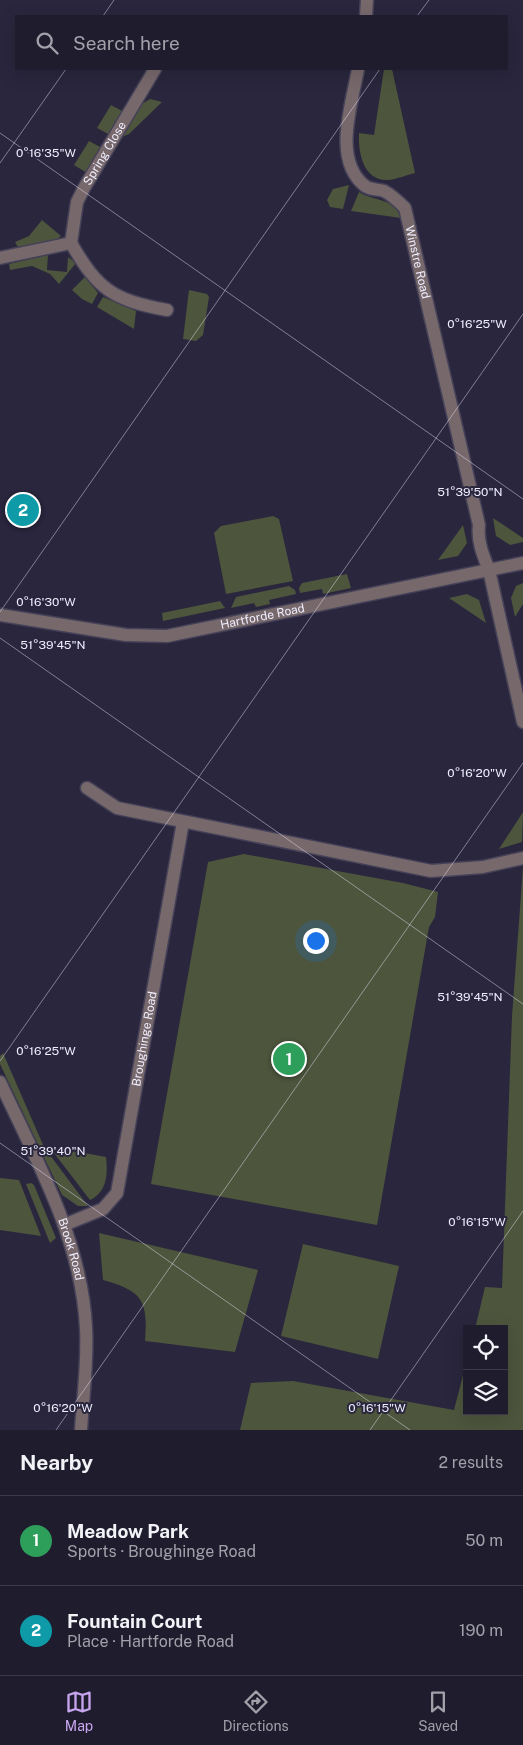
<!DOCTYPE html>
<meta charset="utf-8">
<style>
:root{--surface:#1f1c2e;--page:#272536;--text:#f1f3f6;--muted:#a1a1aa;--line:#3c3a4a;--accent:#c8a6ef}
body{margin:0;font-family:"Public Sans",sans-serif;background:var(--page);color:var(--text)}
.controls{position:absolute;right:15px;bottom:15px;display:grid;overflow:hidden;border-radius:0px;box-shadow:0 5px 20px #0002}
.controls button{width:45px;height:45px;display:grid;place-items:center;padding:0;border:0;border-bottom:1px solid var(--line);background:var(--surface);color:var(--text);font:25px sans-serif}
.you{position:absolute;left:315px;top:940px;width:18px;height:18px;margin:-12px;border:4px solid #fff;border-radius:50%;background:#1a73e8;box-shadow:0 0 0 8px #1a73e833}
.badge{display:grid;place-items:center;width:32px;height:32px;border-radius:50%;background:var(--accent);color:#fff;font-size:16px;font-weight:700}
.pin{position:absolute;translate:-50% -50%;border:2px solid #fff;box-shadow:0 1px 5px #0006}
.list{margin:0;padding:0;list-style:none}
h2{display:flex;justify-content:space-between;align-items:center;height:65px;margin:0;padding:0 20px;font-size:21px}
h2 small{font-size:16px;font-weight:400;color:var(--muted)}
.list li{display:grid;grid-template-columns:32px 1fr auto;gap:15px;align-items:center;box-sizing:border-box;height:90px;padding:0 20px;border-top:1px solid var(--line)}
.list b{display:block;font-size:19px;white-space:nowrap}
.list p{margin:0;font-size:16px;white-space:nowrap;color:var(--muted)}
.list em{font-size:16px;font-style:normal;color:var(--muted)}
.icon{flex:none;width:28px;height:28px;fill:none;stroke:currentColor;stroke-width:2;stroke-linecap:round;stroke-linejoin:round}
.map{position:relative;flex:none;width:523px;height:1430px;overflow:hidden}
.search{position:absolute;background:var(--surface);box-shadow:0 5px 20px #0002;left:15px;right:15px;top:15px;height:55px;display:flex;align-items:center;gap:12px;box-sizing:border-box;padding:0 18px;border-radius:0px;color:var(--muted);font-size:19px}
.sheet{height:245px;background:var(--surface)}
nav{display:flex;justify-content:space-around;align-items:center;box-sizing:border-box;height:70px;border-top:1px solid var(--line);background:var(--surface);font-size:14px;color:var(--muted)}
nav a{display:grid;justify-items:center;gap:2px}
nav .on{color:var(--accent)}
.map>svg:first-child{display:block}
.green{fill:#4d553d}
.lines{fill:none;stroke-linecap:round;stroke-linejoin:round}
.minor-casing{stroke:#454258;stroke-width:15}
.tertiary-casing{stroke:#454258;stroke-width:15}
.minor{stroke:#77686c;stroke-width:12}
.tertiary{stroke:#77686c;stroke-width:12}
.ticks{fill:none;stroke:#efeefe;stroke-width:1;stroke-opacity:0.45}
.labels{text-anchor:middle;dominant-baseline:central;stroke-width:4;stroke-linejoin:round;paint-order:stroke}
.street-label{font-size:12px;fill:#efeefe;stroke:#29263d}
.ticks-label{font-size:12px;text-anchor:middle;fill:#efeefe;stroke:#29263d;stroke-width:4;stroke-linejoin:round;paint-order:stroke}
</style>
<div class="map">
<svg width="523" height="1430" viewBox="0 0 523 1430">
<rect width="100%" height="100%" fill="#29263d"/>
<g class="green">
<path d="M384 69H392L415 173C407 175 397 179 389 180 363 182 358 152 359 133L374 135Z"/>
<polygon points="150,99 162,102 129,134 122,137 142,104"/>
<polygon points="111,105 124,112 110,135 97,128"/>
<polygon points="89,141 102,148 87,173 74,165"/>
<polygon points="349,185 343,209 330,207 327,200 333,189"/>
<path d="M359 192C374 202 395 197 401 218L351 211Z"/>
<polygon points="42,220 61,236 57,239 19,249 15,242 29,236"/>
<polygon points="48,255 47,270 67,272 68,257 76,263 59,284 50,274 32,266 10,270 9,264"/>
<polygon points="85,277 98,293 92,304 82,299 72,290"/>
<polygon points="189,290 207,294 209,297 203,335 196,341 183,339"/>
<polygon points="103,297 136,311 134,329 97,307"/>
<polygon points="273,516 279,519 293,581 226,594 214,533 221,526"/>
<polygon points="493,518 523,538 523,542 510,545 496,536"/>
<polygon points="463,525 467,543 458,556 438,560"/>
<polygon points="347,574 351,588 323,594 322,589 300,593 299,588 302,583"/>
<polygon points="523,583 523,604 515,617 511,598 516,586"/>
<polygon points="289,586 295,590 296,594 269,600 270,604 256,607 254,603 231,608 236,597"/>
<polygon points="467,594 479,600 486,623 449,598"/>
<polygon points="220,601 225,608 163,621 162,613"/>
<polygon points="523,812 522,842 499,849"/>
<polygon points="244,854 403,883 438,892 435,917 429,927 377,1225 151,1184 208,862"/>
<polygon points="523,867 523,1430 240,1430 251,1383 293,1381 454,1410 467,1360 467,1411 504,1411 504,1329 475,1329 485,1287 502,1288 512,1016"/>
<polygon points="3,1053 44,1147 88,1206 78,1206 62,1195 0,1064 0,1056"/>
<path d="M52 1147 106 1157C108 1174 107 1192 90 1200L51 1149Z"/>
<polygon points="0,1178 19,1180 41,1236 0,1230"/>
<polygon points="31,1183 34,1185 56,1238 50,1243 26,1184"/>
<path d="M99 1233 258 1270 235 1352 145 1341C148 1301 143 1291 103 1280Z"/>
<polygon points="303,1244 399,1266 378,1359 281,1336"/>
</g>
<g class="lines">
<defs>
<g id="minor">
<polyline points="366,16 367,0"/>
<path id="s1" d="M358 69C352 104 332 160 365 186 370 190 378 189 384 191 392 195 398 201 405 208L479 525C477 541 483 555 489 570L523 722"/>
<path d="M71 243C98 290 113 300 167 310"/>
<path id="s2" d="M0 258 71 243 77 202 84 188 155 69"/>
<path id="s3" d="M0 615 126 635 167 636 523 563"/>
<polyline points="87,788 117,808 431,871 483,867 523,858"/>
<path id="s4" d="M64 1225 103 1209 117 1193 183 822"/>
</g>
<g id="tertiary">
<path id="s5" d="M0 1082C36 1159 82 1241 86 1328 88 1362 83 1396 81 1430"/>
</g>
</defs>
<use href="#minor" class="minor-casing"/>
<use href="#tertiary" class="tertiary-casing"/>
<use href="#minor" class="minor"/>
<use href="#tertiary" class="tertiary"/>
</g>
<path class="ticks" d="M103 16 114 0M417 16 429 0M0 133 523 499M0 163 66 69M0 612 380 69M0 638 523 1004M0 1061 523 314M0 1143 410 1430M56 1430 523 763M370 1430 523 1211"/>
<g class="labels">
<g class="street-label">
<text stroke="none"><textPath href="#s2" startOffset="170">Spring Close</textPath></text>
<text stroke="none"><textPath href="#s1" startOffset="226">Winstre Road</textPath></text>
<text stroke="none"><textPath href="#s3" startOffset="266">Hartforde Road</textPath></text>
<text stroke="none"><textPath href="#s4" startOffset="220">Broughinge Road</textPath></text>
<text stroke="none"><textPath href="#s5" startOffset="182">Brook Road</textPath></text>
</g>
</g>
<g class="ticks-label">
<text x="46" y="157">0°16'35"W</text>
<text x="477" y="328">0°16'25"W</text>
<text x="470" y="496">51°39'50"N</text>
<text x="46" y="606">0°16'30"W</text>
<text x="53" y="649">51°39'45"N</text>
<text x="477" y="777">0°16'20"W</text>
<text x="470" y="1001">51°39'45"N</text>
<text x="46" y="1055">0°16'25"W</text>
<text x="53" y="1155">51°39'40"N</text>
<text x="477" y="1226">0°16'15"W</text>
<text x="63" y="1412">0°16'20"W</text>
<text x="377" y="1412">0°16'15"W</text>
</g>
</svg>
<div class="controls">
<button><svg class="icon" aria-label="locate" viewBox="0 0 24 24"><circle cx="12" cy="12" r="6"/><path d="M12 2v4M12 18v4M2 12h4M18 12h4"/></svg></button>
<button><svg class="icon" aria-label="layers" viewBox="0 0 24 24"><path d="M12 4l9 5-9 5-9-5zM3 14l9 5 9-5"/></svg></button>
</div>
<div class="you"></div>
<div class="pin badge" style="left:289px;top:1059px;background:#2e9e5b">1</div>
<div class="pin badge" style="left:23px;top:510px;background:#0f9aa8">2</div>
<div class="search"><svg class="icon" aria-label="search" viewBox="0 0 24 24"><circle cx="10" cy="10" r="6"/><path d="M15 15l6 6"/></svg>Search here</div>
</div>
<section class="sheet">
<h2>Nearby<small>2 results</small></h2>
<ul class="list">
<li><span class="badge" style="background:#2e9e5b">1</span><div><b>Meadow Park</b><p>Sports · Broughinge Road</p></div><em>50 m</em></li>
<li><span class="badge" style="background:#0f9aa8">2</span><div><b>Fountain Court</b><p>Place · Hartforde Road</p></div><em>190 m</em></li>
</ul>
</section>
<nav>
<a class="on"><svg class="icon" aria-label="map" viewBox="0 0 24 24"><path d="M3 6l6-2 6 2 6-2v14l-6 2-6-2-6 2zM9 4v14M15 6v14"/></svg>Map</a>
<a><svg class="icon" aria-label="directions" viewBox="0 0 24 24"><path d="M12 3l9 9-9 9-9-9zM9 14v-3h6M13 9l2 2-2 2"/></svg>Directions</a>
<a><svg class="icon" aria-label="saved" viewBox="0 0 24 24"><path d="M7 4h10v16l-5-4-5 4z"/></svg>Saved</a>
</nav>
